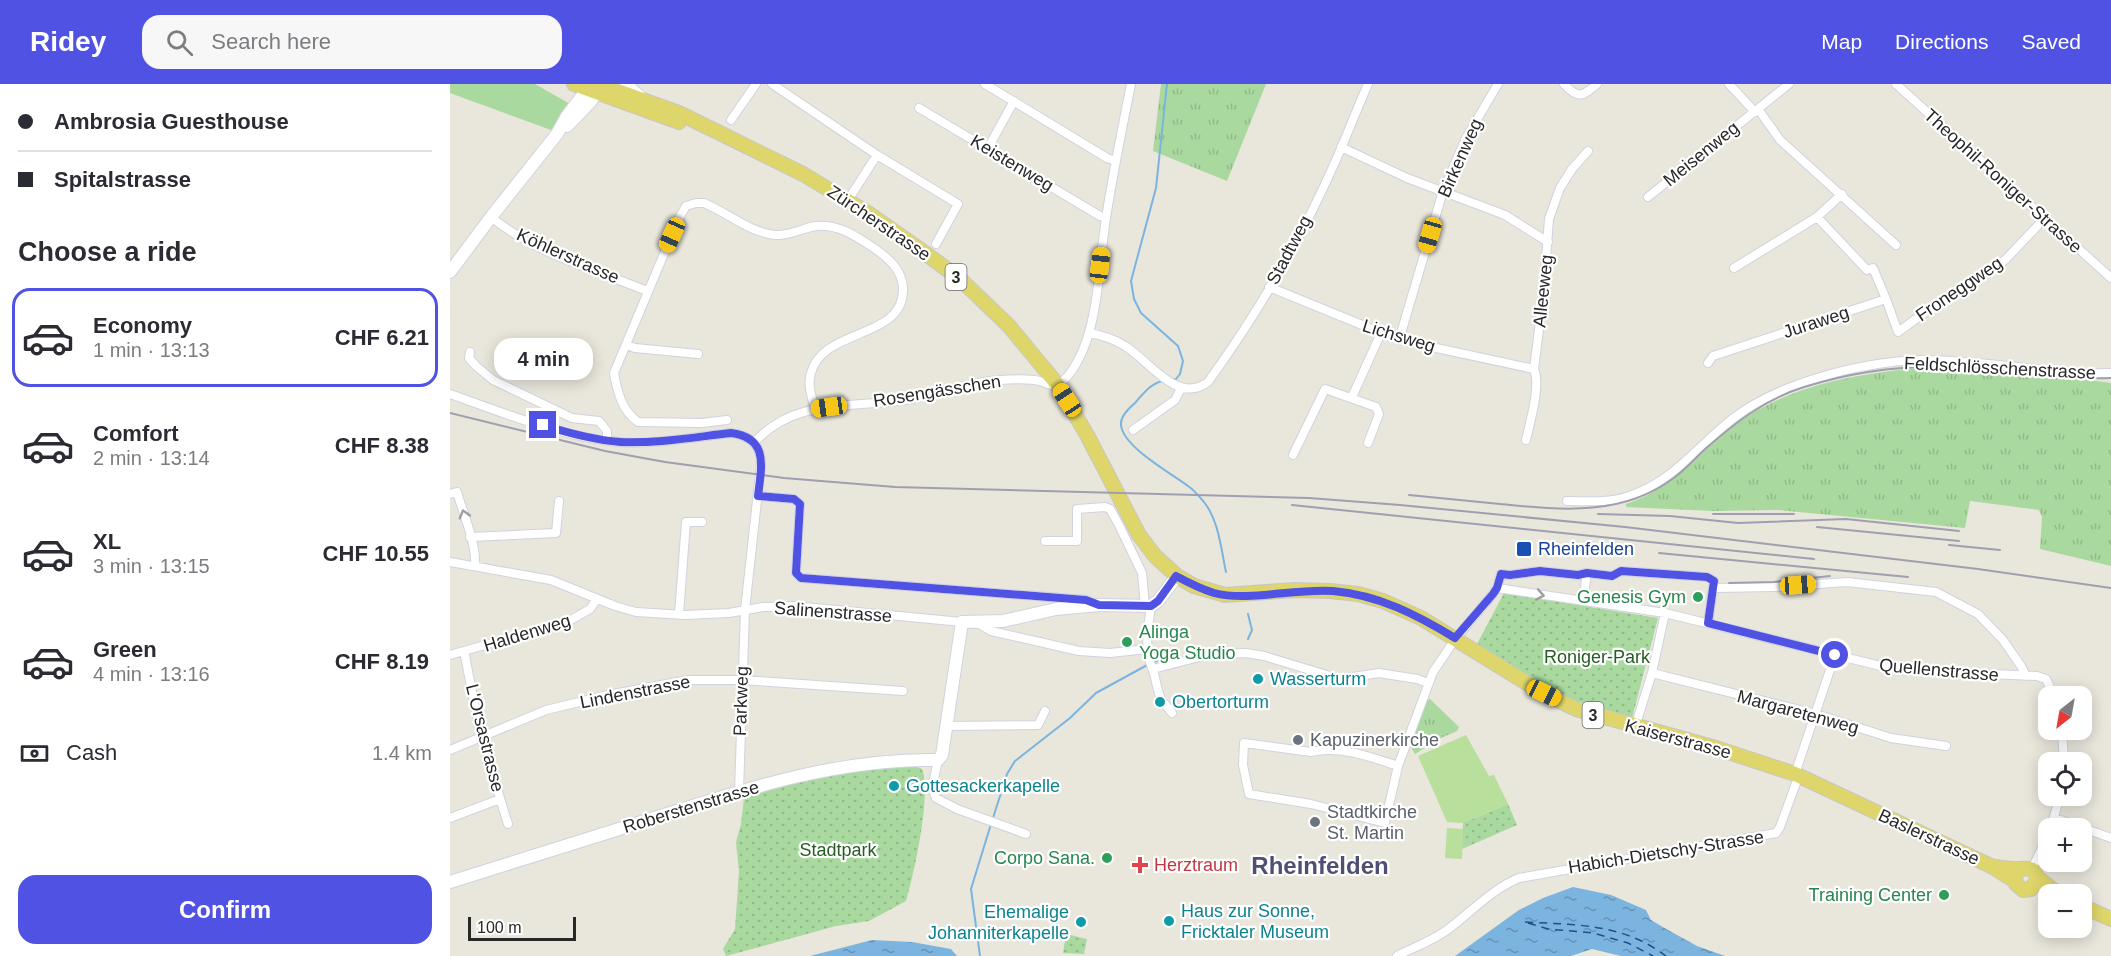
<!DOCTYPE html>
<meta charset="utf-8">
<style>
:root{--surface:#fff;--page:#f7f7f7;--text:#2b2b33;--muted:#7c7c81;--line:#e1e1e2;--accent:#4f52e3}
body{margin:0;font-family:Helvetica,sans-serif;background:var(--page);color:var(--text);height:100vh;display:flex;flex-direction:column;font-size:22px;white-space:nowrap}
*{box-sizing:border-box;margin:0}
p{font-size:20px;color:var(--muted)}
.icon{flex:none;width:33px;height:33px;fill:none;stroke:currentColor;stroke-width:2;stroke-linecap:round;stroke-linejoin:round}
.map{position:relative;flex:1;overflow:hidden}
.details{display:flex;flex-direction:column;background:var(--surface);width:450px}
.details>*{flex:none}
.top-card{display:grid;align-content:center;height:132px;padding:0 18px;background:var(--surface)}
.needle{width:39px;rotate:211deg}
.controls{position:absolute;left:1588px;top:602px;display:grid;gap:12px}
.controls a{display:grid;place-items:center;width:54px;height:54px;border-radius:12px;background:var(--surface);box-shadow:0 3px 15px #0003;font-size:30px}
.scale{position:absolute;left:18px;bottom:15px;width:108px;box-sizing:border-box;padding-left:6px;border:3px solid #282828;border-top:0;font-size:16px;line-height:21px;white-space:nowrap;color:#282828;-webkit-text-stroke:4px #fff;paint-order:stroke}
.end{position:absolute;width:27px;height:27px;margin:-14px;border:8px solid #4f52e3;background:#fff;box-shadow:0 0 0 3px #fff}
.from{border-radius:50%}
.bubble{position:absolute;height:42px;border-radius:18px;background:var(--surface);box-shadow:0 3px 15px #0003;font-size:20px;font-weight:600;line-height:42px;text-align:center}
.car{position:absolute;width:18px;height:36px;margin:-18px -9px;border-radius:8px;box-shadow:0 0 4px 2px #0007;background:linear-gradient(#f5c518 24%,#345 0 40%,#f5c518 0 76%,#345 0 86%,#f5c518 0)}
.top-card b{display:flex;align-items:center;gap:21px;height:57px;font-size:22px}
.top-card b+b{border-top:2px solid var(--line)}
.top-card i{width:15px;height:15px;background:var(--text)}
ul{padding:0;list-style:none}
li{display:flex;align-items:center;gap:18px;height:99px;margin:0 12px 9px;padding:0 6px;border:3px solid transparent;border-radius:18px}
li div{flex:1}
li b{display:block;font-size:22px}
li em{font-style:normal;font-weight:600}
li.on{border-color:var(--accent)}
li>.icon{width:54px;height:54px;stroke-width:1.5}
h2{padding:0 18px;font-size:27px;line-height:72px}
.pay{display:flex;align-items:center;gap:15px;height:66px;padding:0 18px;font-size:22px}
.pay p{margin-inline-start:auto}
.action{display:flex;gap:12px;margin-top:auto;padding:12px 18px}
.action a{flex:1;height:69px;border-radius:18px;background:var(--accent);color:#fff;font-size:24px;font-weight:600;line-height:69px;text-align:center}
header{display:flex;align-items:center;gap:36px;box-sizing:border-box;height:84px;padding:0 30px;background:var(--accent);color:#fff}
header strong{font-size:28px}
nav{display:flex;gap:33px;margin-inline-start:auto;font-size:21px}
.search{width:420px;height:54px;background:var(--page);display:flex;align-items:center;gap:15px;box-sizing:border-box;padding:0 21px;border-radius:18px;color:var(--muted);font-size:22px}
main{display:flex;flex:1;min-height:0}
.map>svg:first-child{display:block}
.grass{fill:url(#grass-tufts)}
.park{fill:url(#park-dots)}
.garden{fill:#a9d99f}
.pitch{fill:#b8df9b}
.water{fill:url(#water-ripples)}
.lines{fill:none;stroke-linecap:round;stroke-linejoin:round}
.stream{stroke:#7bb4df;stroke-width:2}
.ferry{stroke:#1d5288;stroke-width:1.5;stroke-dasharray:8 6;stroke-linecap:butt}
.street-casing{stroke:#d1d2e0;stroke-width:10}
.secondary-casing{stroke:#d1d2e0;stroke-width:14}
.primary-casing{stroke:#c7c7c7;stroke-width:16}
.street{stroke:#fff;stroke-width:8}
.secondary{stroke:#fff;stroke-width:12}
.primary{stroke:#dfd66b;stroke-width:14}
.rail{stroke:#a09fb0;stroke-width:2}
.oneway{stroke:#9e9e9e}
.route{stroke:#4f52e3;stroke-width:8}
.transit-dot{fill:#1a4fb4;stroke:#fff;stroke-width:2}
.leisure-dot{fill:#2e9e5b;stroke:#fff;stroke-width:2}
.culture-dot{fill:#0f9aa8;stroke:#fff;stroke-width:2}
.worship-dot{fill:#6b7280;stroke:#fff;stroke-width:2}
.health-dot{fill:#e0444e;stroke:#fff;stroke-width:2}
.labels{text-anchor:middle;stroke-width:4.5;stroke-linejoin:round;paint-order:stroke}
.shield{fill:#fff;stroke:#686868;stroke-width:1.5}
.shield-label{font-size:16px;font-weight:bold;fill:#282828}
.street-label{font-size:18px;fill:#282828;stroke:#fff}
.transit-label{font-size:18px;fill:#164399;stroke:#fff;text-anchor:start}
.leisure-label{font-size:18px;fill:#27864d;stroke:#fff;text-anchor:end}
.park-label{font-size:18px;fill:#255c22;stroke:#fff}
.culture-label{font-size:18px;fill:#0d838f;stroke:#fff;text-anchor:start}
.worship-label{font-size:18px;fill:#5b616d;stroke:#fff;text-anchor:start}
.health-label{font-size:18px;fill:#be3a42;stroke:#fff;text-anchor:start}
.district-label{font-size:24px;font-weight:bold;fill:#4f4f73;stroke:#fff}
</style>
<header>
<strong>Ridey</strong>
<div class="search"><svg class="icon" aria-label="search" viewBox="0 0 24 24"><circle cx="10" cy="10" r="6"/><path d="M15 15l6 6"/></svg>Search here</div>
<nav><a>Map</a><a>Directions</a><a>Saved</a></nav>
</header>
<main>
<section class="details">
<div class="top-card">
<b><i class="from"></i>Ambrosia Guesthouse</b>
<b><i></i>Spitalstrasse</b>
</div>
<h2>Choose a ride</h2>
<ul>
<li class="on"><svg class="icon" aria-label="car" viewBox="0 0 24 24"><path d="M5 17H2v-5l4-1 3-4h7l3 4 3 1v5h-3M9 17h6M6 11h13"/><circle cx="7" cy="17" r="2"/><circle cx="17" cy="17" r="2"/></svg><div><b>Economy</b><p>1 min · 13:13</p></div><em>CHF 6.21</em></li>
<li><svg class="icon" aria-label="car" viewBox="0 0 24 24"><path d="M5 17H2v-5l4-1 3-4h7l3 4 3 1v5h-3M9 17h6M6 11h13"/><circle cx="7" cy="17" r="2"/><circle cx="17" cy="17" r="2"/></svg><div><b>Comfort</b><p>2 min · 13:14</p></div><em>CHF 8.38</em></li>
<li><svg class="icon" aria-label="car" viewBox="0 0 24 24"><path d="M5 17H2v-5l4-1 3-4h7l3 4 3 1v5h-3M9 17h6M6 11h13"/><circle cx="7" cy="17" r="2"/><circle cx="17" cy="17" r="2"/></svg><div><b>XL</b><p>3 min · 13:15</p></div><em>CHF 10.55</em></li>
<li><svg class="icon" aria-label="car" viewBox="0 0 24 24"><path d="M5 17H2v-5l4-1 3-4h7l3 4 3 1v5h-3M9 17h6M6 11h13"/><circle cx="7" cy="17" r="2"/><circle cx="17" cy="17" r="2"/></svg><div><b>Green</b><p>4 min · 13:16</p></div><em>CHF 8.19</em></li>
</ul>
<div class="pay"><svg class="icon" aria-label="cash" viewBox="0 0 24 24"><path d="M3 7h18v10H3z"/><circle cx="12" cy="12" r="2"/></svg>Cash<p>1.4 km</p></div>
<div class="action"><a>Confirm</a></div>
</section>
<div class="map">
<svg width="1661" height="872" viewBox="0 0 1661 872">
<defs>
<pattern id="grass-tufts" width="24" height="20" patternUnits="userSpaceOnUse" patternTransform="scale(1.5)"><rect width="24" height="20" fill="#a9d99f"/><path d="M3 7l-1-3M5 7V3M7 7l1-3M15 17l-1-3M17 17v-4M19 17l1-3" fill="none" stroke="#91ba89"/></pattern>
<pattern id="park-dots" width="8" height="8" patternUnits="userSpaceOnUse" patternTransform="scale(1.5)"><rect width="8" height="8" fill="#a9d99f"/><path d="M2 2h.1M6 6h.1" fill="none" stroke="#91ba89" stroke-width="1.8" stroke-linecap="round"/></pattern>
<pattern id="water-ripples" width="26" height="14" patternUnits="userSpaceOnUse" patternTransform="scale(1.5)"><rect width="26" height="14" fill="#7bb4df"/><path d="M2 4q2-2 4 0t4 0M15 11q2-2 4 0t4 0" fill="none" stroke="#6592b5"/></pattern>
</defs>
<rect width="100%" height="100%" fill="#e9e6dc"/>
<path class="grass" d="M 711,0 L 816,0 L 777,97 L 703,67 Z
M 1466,284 L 1524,287 L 1603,294 L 1624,294 L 1661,299 L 1661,482 L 1590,465 L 1592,433 L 1589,426 L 1520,417 L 1515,444 L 1327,426 L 1262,427 L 1176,423 L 1176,420 C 1228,402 1243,372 1283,342 C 1337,302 1401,291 1466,284 Z
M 980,615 L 1009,643 L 1007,647 L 991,654 L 965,670 L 961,663 L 975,617 Z"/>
<path class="park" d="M 1054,509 L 1208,534 L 1182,634 L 1136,621 L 1099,606 L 1027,560 Z
M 432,680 L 465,682 L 472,685 C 482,708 464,790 456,817 L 419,837 L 386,842 L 276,872 L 273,865 L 285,845 L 289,788 L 286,758 L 291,740 L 294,714 L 297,710 Z
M 1058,720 L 1067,741 L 1012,765 L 1013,739 Z
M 616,850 L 637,855 L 634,870 L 613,869 Z"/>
<path class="garden" d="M 0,0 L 85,0 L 120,20 L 101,46 L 0,9 Z"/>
<path class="pitch" d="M 1016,651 L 1039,692 L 1044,691 L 1058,720 L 1013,739 L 997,738 L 968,672 Z
M 997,744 L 1013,745 L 1012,775 L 995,774 Z"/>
<path class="water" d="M 1123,803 L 1161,811 L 1196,826 L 1201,836 L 1218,846 L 1247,862 L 1275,872 L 1171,872 L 1142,865 L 1121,872 L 1005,872 L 1069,826 L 1093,814 Z
M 422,856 L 462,858 L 501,865 L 507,872 L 360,872 Z"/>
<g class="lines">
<path class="stream" d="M 717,0 L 706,104 L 681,197 L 684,215 L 691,229 L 728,262 L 733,277 L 730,290 L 726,295 L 722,296
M 713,297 C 701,299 693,310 685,319 C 679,324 670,333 671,341 C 673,363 721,389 738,402 C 744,406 749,412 754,418 C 769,437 771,465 776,488
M 798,530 L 802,546 L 798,555
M 704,578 L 729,568
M 543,734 L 557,690 L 565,677 L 620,634 L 646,609 L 699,580
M 530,872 L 521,805 L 541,740"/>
<path class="ferry" d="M 1075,838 C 1127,841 1172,839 1216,872
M 1078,839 L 1098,845 L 1143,849 L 1178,859 L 1203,872"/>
<g class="street-casing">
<path id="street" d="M 322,0 L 427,71 L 508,120 L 486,160
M 535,0 L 657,74 L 666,77
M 1114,0 C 1128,15 1132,13 1147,0
M 1279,0 L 1305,28
M 1446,0 L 1661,194
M 469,24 L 650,132 L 656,134
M 1308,25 L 1330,56 L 1446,161
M 281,36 L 306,0
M 891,63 L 957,94 L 1055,131 L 1098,158
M 538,64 L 564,17
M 1198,113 L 1339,0
M 398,116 L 427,71
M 41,133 C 85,169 145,186 197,207
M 1367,133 L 1417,186 L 1423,184 L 1436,215
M 1284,184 L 1367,133 L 1392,110
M 819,203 L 949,256 L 1084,285
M 639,249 C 651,251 664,255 675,262 C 700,277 727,321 758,298 C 808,229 852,153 886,76 C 897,51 907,25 918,0
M 949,256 L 993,107 L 1016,54 L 1048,0
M 176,261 L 185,264 L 248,270
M 20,268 L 19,274 L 26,282 L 43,296 L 122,334 L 149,337 L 157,347 L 157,356
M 1258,279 L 1263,272 L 1436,215 L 1448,248 L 1481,224 L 1539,188 L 1556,175 L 1594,135
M 0,310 C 54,329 109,352 167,358 C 201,361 246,353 281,349 C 300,351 311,361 311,380 L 295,526 L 289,707
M 902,313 L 931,249
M 277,336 L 252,339 L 188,338 C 172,327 167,307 164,289 L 229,134 L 236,122 L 246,119 L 254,119 C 278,129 299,148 325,151 C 338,152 349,146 361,143 C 384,137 406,152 424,164 C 438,174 452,185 453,204 C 455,256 373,243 361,289 C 357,301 362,313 365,325
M 683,346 L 725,316 L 731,304
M 1076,356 C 1080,338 1091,302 1084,285 L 1093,214 L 1099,135 L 1110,104 L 1122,85 L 1138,67
M 304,359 C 345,312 406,325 461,315 C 492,309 518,298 550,296 C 563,295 578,294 590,297 C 596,299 602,303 608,300 C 615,297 622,287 626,280 C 649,242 649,178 656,134 C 663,89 672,45 681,0
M 843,371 L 875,305 L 926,323 L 929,330 L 918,359
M 0,410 L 7,408 C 13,429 27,461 25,482
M 308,412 L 344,415 L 350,420 L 346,489 L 351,494 L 637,516 L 646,520
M 1117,417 C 1137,417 1157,419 1176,413 C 1222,400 1249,360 1285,333 C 1310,314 1338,303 1367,294 C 1400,284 1435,277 1470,276 C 1534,275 1597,291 1661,289
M 20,453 L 106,449 L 109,417
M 595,457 L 627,457 L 627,425 L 655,423 L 660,425 L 669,441 L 692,489 L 695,522
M 0,478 L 101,496 L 165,522 L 186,528 L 235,531 L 279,529 L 313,523 L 344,522 L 512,538
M 1047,504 L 1215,529 L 1447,586 L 1587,592 L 1596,595 L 1604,612
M 1264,504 L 1325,503 L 1397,498 L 1486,508 L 1528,530 L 1553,556 L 1571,582 L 1576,592
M 1133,517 L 1137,489
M 701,522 C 698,543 694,564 702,584 C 706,593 706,603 710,612
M 229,530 L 236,438 L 252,438
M 526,538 L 541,547 L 629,567 L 660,569 L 697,565
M 14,567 L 31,653 L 58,740
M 0,571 L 119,537 L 140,525 L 147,515
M 703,585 L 757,571 L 796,569 L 814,572 L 890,595 L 929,589 L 967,595 L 978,599
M 1202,589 L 1366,630 L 1441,654 L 1496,662
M 715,620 L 722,629
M 497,642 L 588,641 L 595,627
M 1185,643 L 1202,589 L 1215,529
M 1612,645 L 1614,678
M 0,666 L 96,626 L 158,611 L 238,596 L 292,596 L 453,607
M 488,676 L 482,704 L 486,714 L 507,725 L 576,750
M 948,682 C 921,673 889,661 861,668 L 794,659 L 793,681 L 799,710 L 861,720 L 935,739 L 948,682 L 983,588 L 1006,554 L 1043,510 L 1047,504 L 1051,490 L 1060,491 L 1090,487 L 1128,491 L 1137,489 L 1162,492 L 1171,487 L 1257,493 L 1264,497 L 1258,539
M 1345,690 L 1385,571
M 0,734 L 50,715
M 1605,734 L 1661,754
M 1601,744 L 1610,711
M 1582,785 L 1599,749
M 947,872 C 963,863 981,858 997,846 C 1020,829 1042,805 1069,794 L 1326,749 L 1330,743 L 1349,691"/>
</g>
<g class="secondary-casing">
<path id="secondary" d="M 176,0 L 191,14
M 117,42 L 141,17 L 151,3
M 0,188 L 41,133 L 107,50 L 117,32 L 141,0
M 0,798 C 72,775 145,753 217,730 C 305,702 394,674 488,676 L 492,671 L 512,538 L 553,537 L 606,525 L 649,521 L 701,522 L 708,517 L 727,492"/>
</g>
<g class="primary-casing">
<path id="primary" d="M 124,0 L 229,38
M 148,0 L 229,29 L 353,90 L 418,129 L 475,169 L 510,195 L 559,242 L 607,300 L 637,351 L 689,451 L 705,472 L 727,492 L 744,502 L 775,511 L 845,506 L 880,507 L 908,510 L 933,517 L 971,534 L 1093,609 L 1126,625 L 1266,664 L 1345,690 L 1543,783 L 1565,797
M 1545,783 C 1553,784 1563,786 1570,785 C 1580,784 1586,784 1587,796 L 1581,805 L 1573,806 L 1566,800 L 1565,791 L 1570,785
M 1587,793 L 1608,810
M 1632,822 L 1661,835"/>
</g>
<use href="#street" class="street"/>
<use href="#secondary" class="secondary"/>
<use href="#primary" class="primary"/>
<path class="rail" d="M 0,329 L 155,367 L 215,378 L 334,394 L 445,403 L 859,414 L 950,421 L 1175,443 L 1528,485 L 1661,504
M 959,411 C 990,414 1020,417 1050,420 C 1111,426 1173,433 1225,393 C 1236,385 1245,374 1255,365 C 1285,339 1315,315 1354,303 C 1402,288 1452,281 1502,283 C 1555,285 1608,296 1661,294
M 842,421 L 1364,475
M 1148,430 L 1220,432 L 1288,439 L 1396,435 L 1509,447
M 1263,430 L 1344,430
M 1367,443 L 1509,457
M 1499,461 L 1550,466
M 1209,469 L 1458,493
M 1279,499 L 1324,498 L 1380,492"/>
</g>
<defs><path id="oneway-chevron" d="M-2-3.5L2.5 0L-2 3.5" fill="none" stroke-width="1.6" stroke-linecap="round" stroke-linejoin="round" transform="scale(1.5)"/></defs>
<g class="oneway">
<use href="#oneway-chevron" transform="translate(14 430) rotate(-106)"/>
<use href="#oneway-chevron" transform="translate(1090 511) rotate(10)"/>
</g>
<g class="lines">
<path class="route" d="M 93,341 C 118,349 144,356 170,358 C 206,360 245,353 281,349 C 320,354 311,384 308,412 L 344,415 L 350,420 L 346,489 L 351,494 L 636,516 L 649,521 L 701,522 L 708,517 L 726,492 C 739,499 751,505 764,509 C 799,518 845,504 883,507 C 929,511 967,531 1005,554 L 1043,510 L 1047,504 L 1051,490 L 1060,491 L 1090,487 L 1128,491 L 1137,489 L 1162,492 L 1171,487 L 1257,493 L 1264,497 L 1258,539 L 1385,571"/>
</g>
<rect class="transit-dot" x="1066" y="457" width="16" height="16" rx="3"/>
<g class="leisure-dot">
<circle cx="1248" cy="513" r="6"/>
<circle cx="677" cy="558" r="6"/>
<circle cx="657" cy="774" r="6"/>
<circle cx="1494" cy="811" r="6"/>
</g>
<g class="culture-dot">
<circle cx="808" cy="595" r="6"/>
<circle cx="710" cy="618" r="6"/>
<circle cx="444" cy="702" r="6"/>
<circle cx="719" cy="837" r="6"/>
<circle cx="631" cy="838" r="6"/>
</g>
<g class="worship-dot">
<circle cx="848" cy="656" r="6"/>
<circle cx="865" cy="738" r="6"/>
</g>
<path class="health-dot" d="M687 772h6v6h6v6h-6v6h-6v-6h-6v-6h6z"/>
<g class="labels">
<g class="shield">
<rect x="495.5" y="180" width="21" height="26" rx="4.5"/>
<rect x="1132.5" y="618" width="21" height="26" rx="4.5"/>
</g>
<g class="shield-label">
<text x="506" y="199">3</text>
<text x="1143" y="637">3</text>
</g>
<g class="street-label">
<text transform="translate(1251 70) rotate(-39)" y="6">Meisenweg</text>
<text transform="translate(1010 74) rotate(-66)" y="6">Birkenweg</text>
<text transform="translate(562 79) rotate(31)" y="6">Keistenweg</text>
<text transform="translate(1553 97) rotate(42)" y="6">Theophil-Roniger-Strasse</text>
<text transform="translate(429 139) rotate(34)" y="6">Zürcherstrasse</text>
<text transform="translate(839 166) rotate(-62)" y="6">Stadtweg</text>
<text transform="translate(118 172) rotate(24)" y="6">Köhlerstrasse</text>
<text transform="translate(1509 205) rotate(-34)" y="6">Froneggweg</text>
<text transform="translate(1093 207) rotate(-84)" y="6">Alleeweg</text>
<text transform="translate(1366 238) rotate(-18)" y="6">Juraweg</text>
<text transform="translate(949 252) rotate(17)" y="6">Lichsweg</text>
<text transform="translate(1550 284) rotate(3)" y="6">Feldschlösschenstrasse</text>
<text transform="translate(487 307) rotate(-9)" y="6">Rosengässchen</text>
<text transform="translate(383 528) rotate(4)" y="6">Salinenstrasse</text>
<text transform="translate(77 549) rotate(-17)" y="6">Haldenweg</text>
<text transform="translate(1489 586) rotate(5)" y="6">Quellenstrasse</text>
<text transform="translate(185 608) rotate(-11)" y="6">Lindenstrasse</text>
<text transform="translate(291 617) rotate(-88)" y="6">Parkweg</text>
<text transform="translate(1348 628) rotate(15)" y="6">Margaretenweg</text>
<text transform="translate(35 654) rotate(76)" y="6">L'Orsastrasse</text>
<text transform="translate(1228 655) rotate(15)" y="6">Kaiserstrasse</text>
<text transform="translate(241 723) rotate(-17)" y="6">Roberstenstrasse</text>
<text transform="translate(1479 753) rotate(25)" y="6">Baslerstrasse</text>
<text transform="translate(1216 768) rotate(-9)" y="6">Habich-Dietschy-Strasse</text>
</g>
<g class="transit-label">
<text x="1088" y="471">Rheinfelden</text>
</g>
<g class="leisure-label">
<text x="1236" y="519">Genesis Gym</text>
<text x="689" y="554" text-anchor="start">Alinga<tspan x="689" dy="21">Yoga Studio</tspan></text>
<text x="645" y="780">Corpo Sana.</text>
<text x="1482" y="817">Training Center</text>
</g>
<g class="park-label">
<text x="1147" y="579">Roniger-Park</text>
<text x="388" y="772">Stadtpark</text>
</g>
<g class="culture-label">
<text x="820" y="601">Wasserturm</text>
<text x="722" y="624">Obertorturm</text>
<text x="456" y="708">Gottesackerkapelle</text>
<text x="731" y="833">Haus zur Sonne,<tspan x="731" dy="21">Fricktaler Museum</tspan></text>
<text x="619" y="834" text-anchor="end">Ehemalige<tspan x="619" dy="21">Johanniterkapelle</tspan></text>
</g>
<g class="worship-label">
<text x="860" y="662">Kapuzinerkirche</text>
<text x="877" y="734">Stadtkirche<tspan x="877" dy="21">St. Martin</tspan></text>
</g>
<g class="health-label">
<text x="704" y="787">Herztraum</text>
</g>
<g class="district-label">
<text x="870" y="790">Rheinfelden</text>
</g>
</g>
</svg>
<div class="controls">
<a><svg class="needle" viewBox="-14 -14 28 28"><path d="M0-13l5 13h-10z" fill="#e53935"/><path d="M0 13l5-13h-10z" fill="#7c7c81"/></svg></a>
<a><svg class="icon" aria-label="locate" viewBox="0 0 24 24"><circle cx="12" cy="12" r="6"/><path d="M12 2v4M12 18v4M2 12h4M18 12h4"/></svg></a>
<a>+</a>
<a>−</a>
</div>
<div class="scale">100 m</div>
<i class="end from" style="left:1385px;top:571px"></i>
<i class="end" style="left:93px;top:341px"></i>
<div class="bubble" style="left:44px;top:254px;width:99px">4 min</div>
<i class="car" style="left:222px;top:151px;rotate:204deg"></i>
<i class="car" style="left:980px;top:151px;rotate:196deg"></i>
<i class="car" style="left:650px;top:181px;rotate:7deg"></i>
<i class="car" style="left:617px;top:316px;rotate:327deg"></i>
<i class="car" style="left:379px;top:323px;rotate:262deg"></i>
<i class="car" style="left:1348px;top:501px;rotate:86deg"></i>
<i class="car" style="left:1094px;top:609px;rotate:116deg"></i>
</div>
</main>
